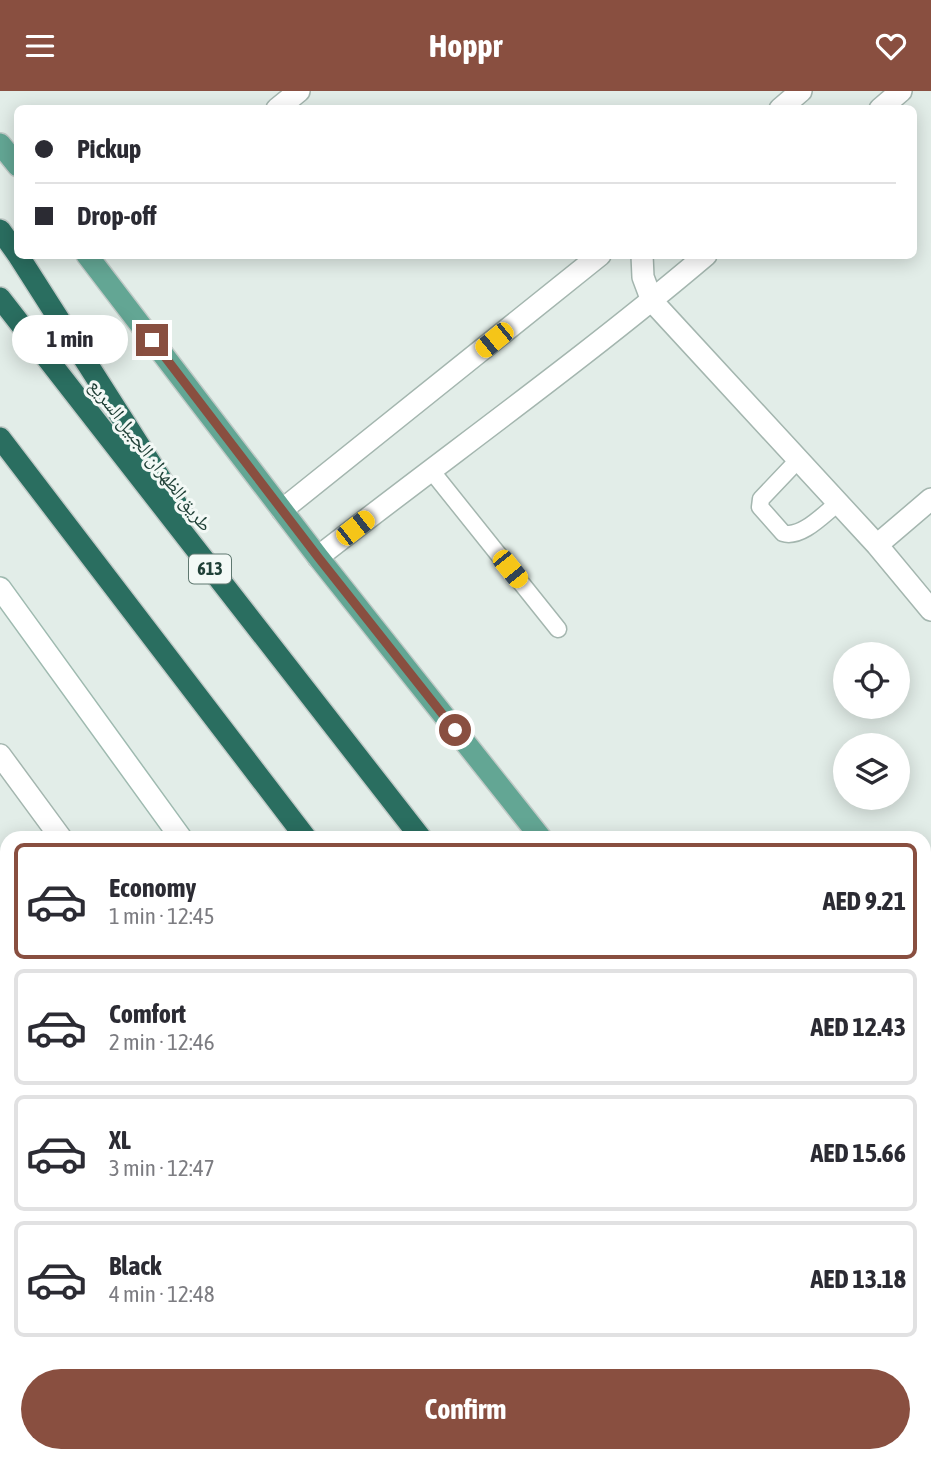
<!DOCTYPE html>
<meta charset="utf-8">
<style>
:root{--surface:#fff;--page:#f7f7f7;--text:#2b2b33;--muted:#7c7c81;--line:#e1e1e2;--accent:#894f40}
body{margin:0;font-family:"Asap Condensed","Noto Naskh Arabic",sans-serif;background:var(--page);color:var(--text);height:100vh;display:flex;flex-direction:column;font-size:26px;white-space:nowrap}
*{box-sizing:border-box;margin:0}
p{font-size:23px;color:var(--muted)}
.icon{flex:none;width:38px;height:38px;fill:none;stroke:currentColor;stroke-width:2;stroke-linecap:round;stroke-linejoin:round}
.map{position:relative;flex:1;overflow:hidden}
.side{position:absolute;left:0px;top:740px;width:931px;height:632px;display:flex;flex-direction:column;background:var(--surface);border-radius:21px 21px 0 0;box-shadow:0 4px 18px #0003}
.side>*{flex:none}
.guide{position:absolute;left:14px;top:14px;width:903px;height:154px;border-radius:10px;box-shadow:0 4px 18px #0003;display:grid;align-content:center;height:154px;padding:0 21px;background:var(--surface)}
.fabs{position:absolute;left:833px;top:551px;display:grid;gap:14px}
.fabs a{display:grid;place-items:center;width:77px;height:77px;border-radius:50%;background:var(--surface);box-shadow:0 4px 18px #0003;font-size:35px}
.end{position:absolute;width:32px;height:32px;margin:-16px;border:9px solid #894f40;background:#fff;box-shadow:0 0 0 4px #fff}
.from{border-radius:50%}
.bubble{position:absolute;height:49px;border-radius:24px;background:var(--surface);box-shadow:0 4px 18px #0003;font-size:23px;font-weight:700;line-height:49px;text-align:center}
.car{position:absolute;width:21px;height:42px;margin:-21px -10px;border-radius:9px;box-shadow:0 0 5px 2px #0007;background:linear-gradient(#f5c518 24%,#345 0 40%,#f5c518 0 76%,#345 0 86%,#f5c518 0)}
.guide b{display:flex;align-items:center;gap:24px;height:66px;font-size:26px}
.guide b+b{border-top:2px solid var(--line)}
.guide i{width:18px;height:18px;background:var(--text)}
ul{padding:12px 0 0;list-style:none}
li{display:flex;align-items:center;gap:21px;height:116px;margin:0 14px 10px;padding:0 7px;border:4px solid var(--line);border-radius:10px}
li div{flex:1}
li b{display:block;font-size:26px}
li em{font-style:normal;font-weight:700}
li.active{border-color:var(--accent)}
li>.icon{width:63px;height:63px;stroke-width:1.5}
.button{display:flex;gap:14px;margin-top:auto;padding:14px 21px}
.button a{flex:1;height:80px;border-radius:42px;background:var(--accent);color:#fff;font-size:28px;font-weight:700;line-height:80px;text-align:center}
header{display:flex;justify-content:space-between;align-items:center;height:91px;padding:0 21px;background:var(--accent);color:#fff;font-size:32px;font-weight:700}
.map>svg:first-child{display:block}
.lines{fill:none;stroke-linecap:round;stroke-linejoin:round}
.lane-casing{stroke:#a4b6af;stroke-width:19}
.street-casing{stroke:#a4b6af;stroke-width:24}
.secondary-casing{stroke:#9fbab0;stroke-width:24}
.primary-casing{stroke:#c1cac7;stroke-width:24}
.highway-casing{stroke:#c1cac7;stroke-width:24}
.lane{stroke:#fff;stroke-width:16}
.street{stroke:#fff;stroke-width:21}
.secondary{stroke:#fff;stroke-width:21}
.primary{stroke:#63a694;stroke-width:21}
.highway{stroke:#2a6e60;stroke-width:21}
.route{stroke:#894f40;stroke-width:9}
.labels{text-anchor:middle;stroke-width:6;stroke-linejoin:round;paint-order:stroke}
.shield{fill:#f3f9f6;stroke:#5f7870;stroke-width:2}
.shield-label{font-size:18px;font-weight:bold;fill:#204037}
.street-label{font-size:19px;fill:#204037;stroke:#f3f9f6}
</style>
<header><svg class="icon" aria-label="menu" viewBox="0 0 24 24"><path d="M4 6h16M4 12h16M4 18h16"/></svg>Hoppr<svg class="icon" aria-label="heart" viewBox="0 0 24 24"><path d="M12 20l-8-8c-3-5 5-10 8-4 3-6 11-1 8 4z"/></svg></header>
<div class="map">
<svg width="931" height="1371" viewBox="0 0 931 1371">
<rect width="100%" height="100%" fill="#e2ede8"/>
<g class="lines">
<g class="lane-casing">
<path id="lane" d="M 798,369 L 761,408 L 760,416 L 783,442 C 801,448 824,423 838,412
M 430,378 L 558,538"/>
</g>
<g class="street-casing">
<path id="street" d="M 277,18 L 299,0
M 780,18 L 801,0
M 880,18 L 901,0
M 642,164 L 643,186 L 652,210 L 877,454 L 931,519
M 282,419 L 600,164
M 877,454 L 931,408
M 318,466 C 447,365 581,270 706,164
M 0,664 L 61,747
M 0,1159 L 7,1171
M 127,1365 L 130,1371
M 486,1365 L 490,1371"/>
</g>
<g class="secondary-casing">
<path id="secondary" d="M 0,497 L 181,747
M 621,1365 L 625,1371"/>
</g>
<g class="primary-casing">
<path id="primary" d="M 0,53 L 18,75
M 87,164 L 318,466 L 541,747
M 924,1229 L 931,1238"/>
</g>
<g class="highway-casing">
<path id="highway" d="M 0,139 L 18,164
M 18,164 L 183,423
M 0,207 L 421,747
M 0,347 L 306,747
M 747,1365 L 750,1371
M 776,1365 L 780,1371
M 894,1365 L 899,1371"/>
</g>
<use href="#lane" class="lane"/>
<use href="#street" class="street"/>
<use href="#secondary" class="secondary"/>
<use href="#primary" class="primary"/>
<use href="#highway" class="highway"/>
</g>
<g class="lines">
<path class="route" d="M 152,249 L 318,466 L 455,639"/>
</g>
<g class="labels">
<rect class="shield" x="189" y="463.5" width="42" height="29" rx="5"/>
<g class="shield-label">
<text x="210" y="484">613</text>
</g>
<g class="street-label">
<text transform="translate(151 364) rotate(52)" y="7">طريق الظهران الجبيل السريع</text>
</g>
</g>
</svg>
<div class="fabs">
<a><svg class="icon" aria-label="locate" viewBox="0 0 24 24"><circle cx="12" cy="12" r="6"/><path d="M12 2v4M12 18v4M2 12h4M18 12h4"/></svg></a>
<a><svg class="icon" aria-label="layers" viewBox="0 0 24 24"><path d="M12 4l9 5-9 5-9-5zM3 14l9 5 9-5"/></svg></a>
</div>
<i class="end from" style="left:455px;top:639px"></i>
<i class="end" style="left:152px;top:249px"></i>
<div class="bubble" style="left:12px;top:224px;width:116px">1 min</div>
<i class="car" style="left:494px;top:249px;rotate:231deg"></i>
<i class="car" style="left:355px;top:437px;rotate:52deg"></i>
<i class="car" style="left:510px;top:478px;rotate:141deg"></i>
<div class="guide">
<b><i class="from"></i>Pickup</b>
<b><i></i>Drop-off</b>
</div>
<section class="side">
<ul>
<li class="active"><svg class="icon" aria-label="car" viewBox="0 0 24 24"><path d="M5 17H2v-5l4-1 3-4h7l3 4 3 1v5h-3M9 17h6M6 11h13"/><circle cx="7" cy="17" r="2"/><circle cx="17" cy="17" r="2"/></svg><div><b>Economy</b><p>1 min · 12:45</p></div><em>AED 9.21</em></li>
<li><svg class="icon" aria-label="car" viewBox="0 0 24 24"><path d="M5 17H2v-5l4-1 3-4h7l3 4 3 1v5h-3M9 17h6M6 11h13"/><circle cx="7" cy="17" r="2"/><circle cx="17" cy="17" r="2"/></svg><div><b>Comfort</b><p>2 min · 12:46</p></div><em>AED 12.43</em></li>
<li><svg class="icon" aria-label="car" viewBox="0 0 24 24"><path d="M5 17H2v-5l4-1 3-4h7l3 4 3 1v5h-3M9 17h6M6 11h13"/><circle cx="7" cy="17" r="2"/><circle cx="17" cy="17" r="2"/></svg><div><b>XL</b><p>3 min · 12:47</p></div><em>AED 15.66</em></li>
<li><svg class="icon" aria-label="car" viewBox="0 0 24 24"><path d="M5 17H2v-5l4-1 3-4h7l3 4 3 1v5h-3M9 17h6M6 11h13"/><circle cx="7" cy="17" r="2"/><circle cx="17" cy="17" r="2"/></svg><div><b>Black</b><p>4 min · 12:48</p></div><em>AED 13.18</em></li>
</ul>
<div class="button"><a>Confirm</a></div>
</section>
</div>
